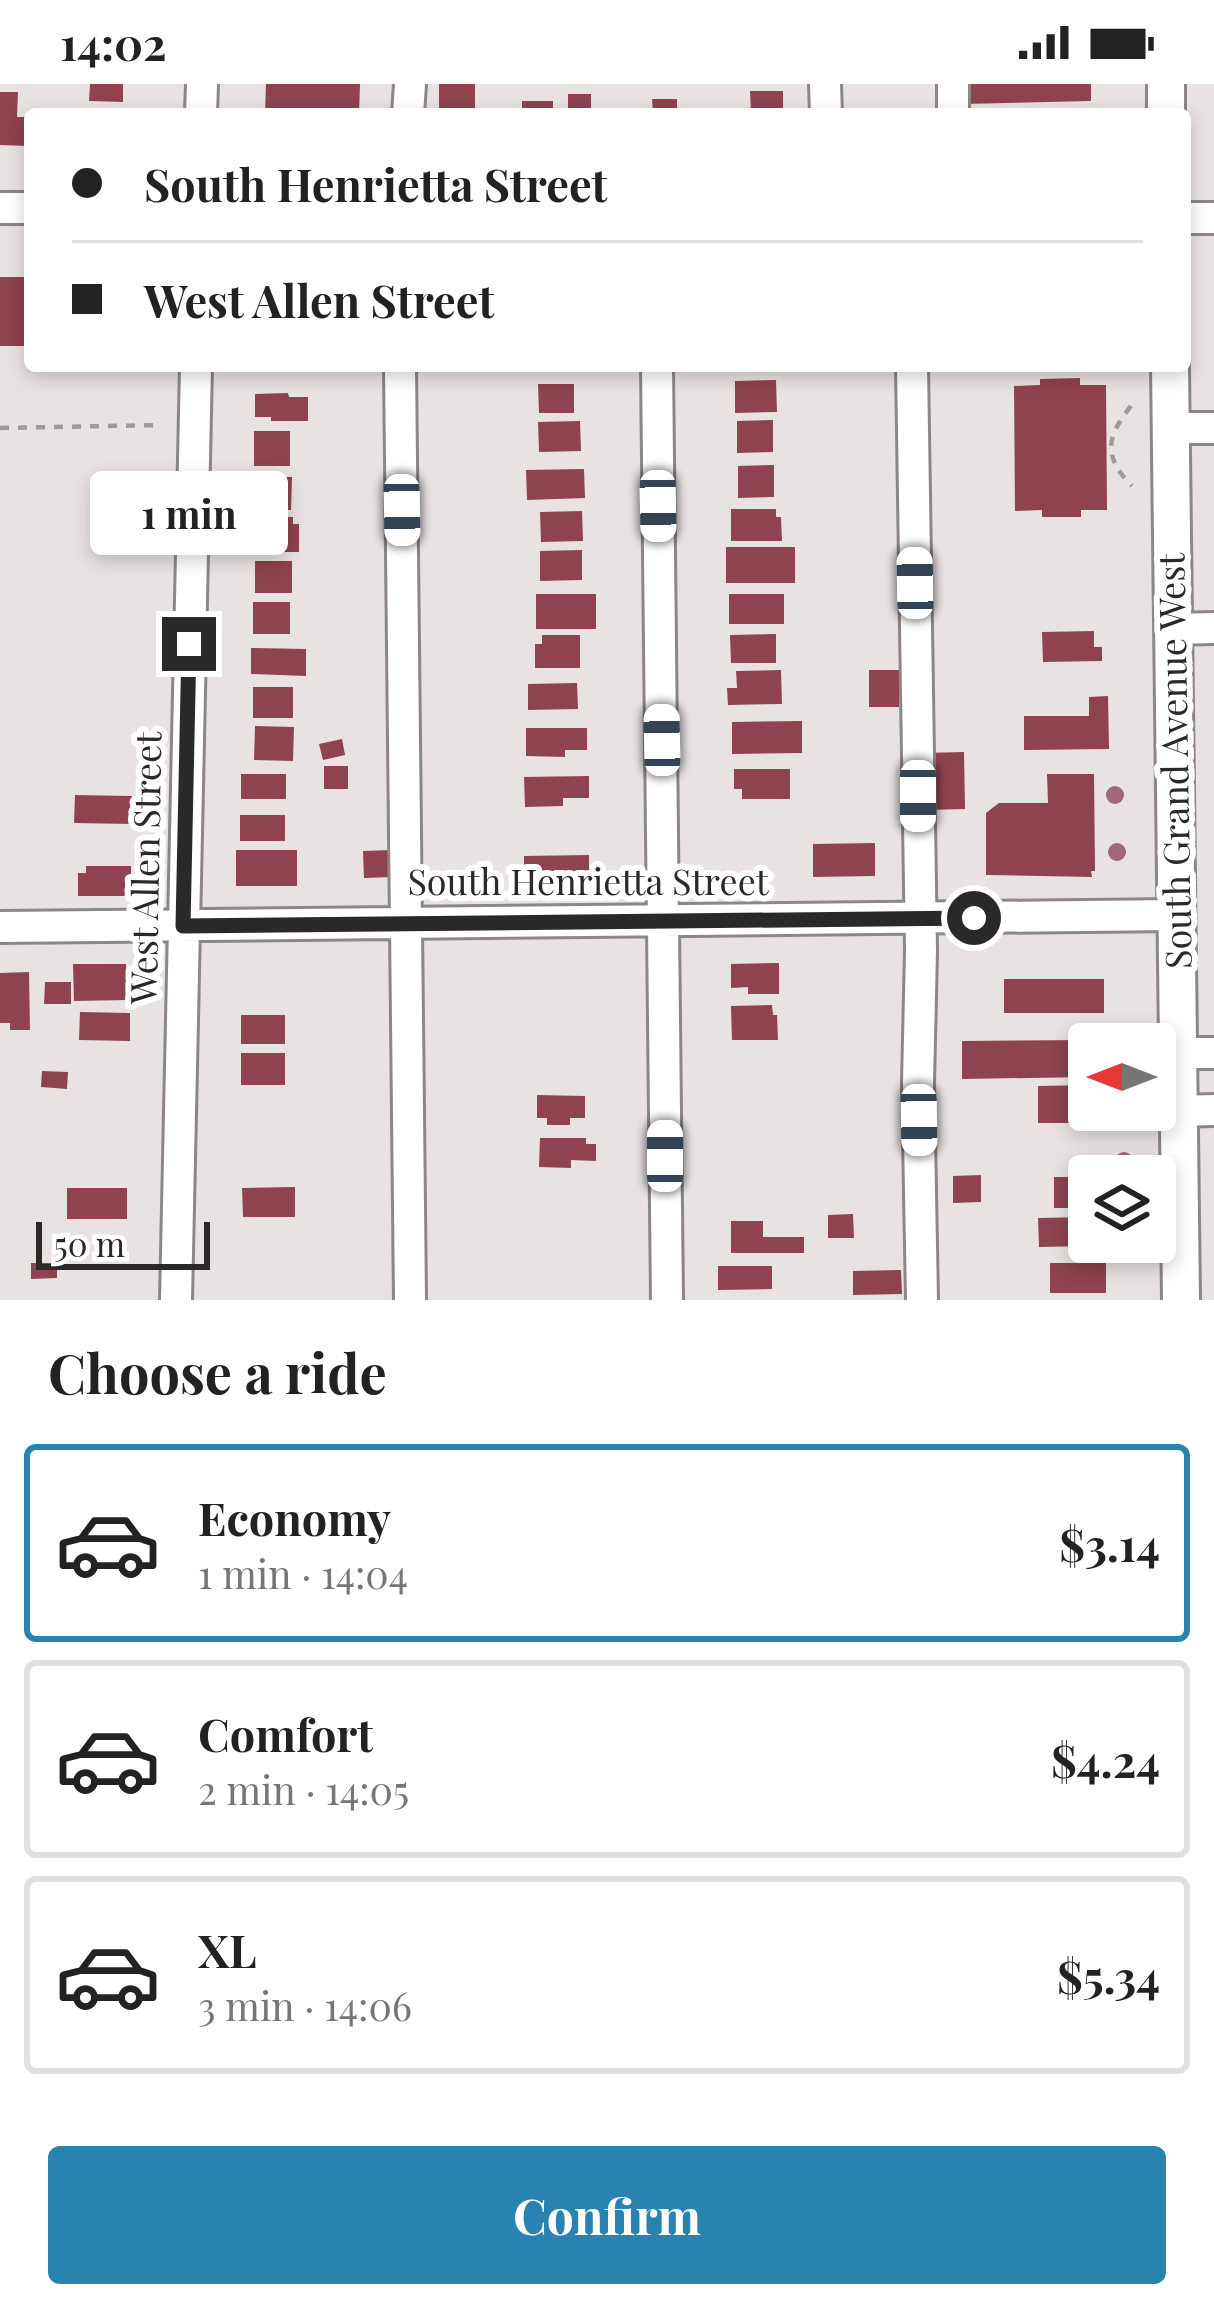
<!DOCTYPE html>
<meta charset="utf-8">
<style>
:root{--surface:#fff;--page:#f6f6f6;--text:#222;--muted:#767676;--line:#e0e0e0;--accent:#2983b0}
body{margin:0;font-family:"Playfair Display",serif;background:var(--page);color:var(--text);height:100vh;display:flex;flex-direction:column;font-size:45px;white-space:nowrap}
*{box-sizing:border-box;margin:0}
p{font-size:39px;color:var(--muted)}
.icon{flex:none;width:66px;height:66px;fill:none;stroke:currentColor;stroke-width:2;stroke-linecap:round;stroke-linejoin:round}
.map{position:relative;height:1216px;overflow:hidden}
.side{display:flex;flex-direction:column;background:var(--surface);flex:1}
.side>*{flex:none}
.guide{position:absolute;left:24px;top:24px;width:1167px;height:264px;border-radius:12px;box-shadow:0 6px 18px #0003;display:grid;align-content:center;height:264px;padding:0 48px;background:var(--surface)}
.needle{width:78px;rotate:270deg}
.buttons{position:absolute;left:1068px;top:939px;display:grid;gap:24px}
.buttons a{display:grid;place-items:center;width:108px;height:108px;border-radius:12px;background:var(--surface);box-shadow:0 6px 18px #0003;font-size:60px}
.scale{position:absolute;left:36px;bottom:30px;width:174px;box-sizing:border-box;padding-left:12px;border:6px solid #2b2828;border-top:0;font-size:33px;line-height:42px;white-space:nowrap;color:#2b2828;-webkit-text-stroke:9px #fff;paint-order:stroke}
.end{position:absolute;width:54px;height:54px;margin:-27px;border:15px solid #2b2828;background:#fff;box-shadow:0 0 0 6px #fff}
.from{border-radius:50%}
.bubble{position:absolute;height:84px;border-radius:12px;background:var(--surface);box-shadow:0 6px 18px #0003;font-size:39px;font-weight:700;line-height:84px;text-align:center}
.car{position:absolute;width:36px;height:72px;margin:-36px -18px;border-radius:15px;box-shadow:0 0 9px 3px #0007;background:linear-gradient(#fff 24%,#345 0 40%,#fff 0 76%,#345 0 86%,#fff 0)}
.guide b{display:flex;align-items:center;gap:42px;height:114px;font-size:45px}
.guide b+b{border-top:3px solid var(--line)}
.guide i{width:30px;height:30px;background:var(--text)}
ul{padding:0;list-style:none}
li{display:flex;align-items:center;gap:36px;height:198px;margin:0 24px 18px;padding:0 24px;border:6px solid var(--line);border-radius:12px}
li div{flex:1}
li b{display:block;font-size:45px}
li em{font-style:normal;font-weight:700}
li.selected{border-color:var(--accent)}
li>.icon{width:108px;height:108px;stroke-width:1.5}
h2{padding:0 48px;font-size:54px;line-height:144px}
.cta{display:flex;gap:24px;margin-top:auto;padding:24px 48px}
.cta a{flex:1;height:138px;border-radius:12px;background:var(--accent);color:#fff;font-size:48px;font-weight:700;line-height:138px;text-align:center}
.status{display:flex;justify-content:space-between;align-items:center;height:84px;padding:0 60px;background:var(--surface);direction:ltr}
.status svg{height:33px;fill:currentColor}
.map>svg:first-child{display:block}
.building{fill:#8f424f}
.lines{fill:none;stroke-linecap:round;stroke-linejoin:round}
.minor-casing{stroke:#8c8687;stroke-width:36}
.major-casing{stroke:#8c8687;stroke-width:42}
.path{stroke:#9f999a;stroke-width:4.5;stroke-dasharray:9 9;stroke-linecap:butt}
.minor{stroke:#fff;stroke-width:30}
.major{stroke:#fff;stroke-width:36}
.tree{fill:#a3667a}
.route{stroke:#2b2828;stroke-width:15}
.labels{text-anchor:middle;stroke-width:12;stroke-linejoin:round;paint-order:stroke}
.street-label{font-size:36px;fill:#2b2828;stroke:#fff}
</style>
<div class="status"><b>14:02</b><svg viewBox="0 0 49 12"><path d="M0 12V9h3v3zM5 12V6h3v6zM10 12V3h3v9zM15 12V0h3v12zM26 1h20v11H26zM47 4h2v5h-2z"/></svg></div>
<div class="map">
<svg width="1214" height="1216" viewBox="0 0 1214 1216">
<rect width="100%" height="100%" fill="#e9e2e3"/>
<path class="building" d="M 90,0 L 123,0 L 123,18 L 89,17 Z
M 266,0 L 360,0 L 359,30 L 265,30 Z
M 439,0 L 475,0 L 475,30 L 439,30 Z
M 964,0 L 1091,0 L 1091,17 L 964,20 Z
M 750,7 L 783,7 L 783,30 L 751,30 Z
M 0,8 L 18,8 L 17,33 L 27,33 L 27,62 L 0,61 Z
M 568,10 L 591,10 L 591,30 L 568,30 Z
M 652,15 L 677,15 L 677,30 L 653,30 Z
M 522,17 L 553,17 L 553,30 L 522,30 Z
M 0,193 L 30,193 L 30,262 L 0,262 Z
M 1080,294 L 1080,301 L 1106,301 L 1107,426 L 1081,426 L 1081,433 L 1042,433 L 1042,426 L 1015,427 L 1014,302 L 1040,301 L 1040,295 Z
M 776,296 L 777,328 L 735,329 L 735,297 Z
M 538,300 L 574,300 L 574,329 L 539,329 Z
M 288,309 L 289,313 L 308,313 L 308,337 L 271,337 L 271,333 L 255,333 L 255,310 Z
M 773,336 L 773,368 L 737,369 L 737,337 Z
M 580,337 L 581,367 L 539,368 L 538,338 Z
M 254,347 L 290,347 L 290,382 L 254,382 Z
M 774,381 L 774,413 L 738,414 L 738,382 Z
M 584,385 L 585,414 L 527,416 L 526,386 Z
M 250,393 L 292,393 L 291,426 L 250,426 Z
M 731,425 L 776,425 L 776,433 L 781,433 L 782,457 L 731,457 Z
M 582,427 L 583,457 L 541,458 L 540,428 Z
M 252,433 L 293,433 L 293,440 L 299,440 L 299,468 L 253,468 Z
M 726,463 L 795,463 L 795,499 L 726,499 Z
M 582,466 L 582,496 L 540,497 L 540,467 Z
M 255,477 L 292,477 L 292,509 L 255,509 Z
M 536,510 L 596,510 L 596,545 L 536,545 Z
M 729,510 L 784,510 L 784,540 L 729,540 Z
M 253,518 L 290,518 L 290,550 L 253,550 Z
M 1094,547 L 1094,563 L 1102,563 L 1102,577 L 1043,578 L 1042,548 Z
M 776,550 L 776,579 L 731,579 L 730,551 Z
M 542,551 L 580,551 L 580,584 L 535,584 L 535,560 L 542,560 Z
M 251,564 L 306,565 L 306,592 L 251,590 Z
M 781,586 L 782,620 L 728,621 L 727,604 L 737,604 L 736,587 Z
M 869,586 L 899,586 L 899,623 L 869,623 Z
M 577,599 L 578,625 L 528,626 L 528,600 Z
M 253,603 L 293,603 L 293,634 L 253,634 Z
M 1108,612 L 1109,665 L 1024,666 L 1024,632 L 1089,632 L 1089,613 Z
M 802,637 L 802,669 L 732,670 L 732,638 Z
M 255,642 L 294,643 L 293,677 L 254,676 Z
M 526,644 L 587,644 L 587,666 L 565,666 L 565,673 L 526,672 Z
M 342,655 L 345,671 L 323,676 L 319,660 Z
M 964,668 L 965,725 L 925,726 L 924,669 Z
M 324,682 L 348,682 L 348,705 L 324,705 Z
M 734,685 L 790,685 L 790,715 L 742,715 L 742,705 L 734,705 Z
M 241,690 L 286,690 L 286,715 L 241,715 Z
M 1047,690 L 1094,690 L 1095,787 L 1091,787 L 1092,793 L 986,791 L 986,729 L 999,719 L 1048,719 Z
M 589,692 L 589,714 L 563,714 L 563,722 L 525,723 L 524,693 Z
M 75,711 L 132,712 L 132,740 L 74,739 Z
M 240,731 L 285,731 L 285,757 L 240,757 Z
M 875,759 L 875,792 L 813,793 L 813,760 Z
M 236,766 L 297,766 L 297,802 L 236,802 Z
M 392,766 L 393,793 L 364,794 L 363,767 Z
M 589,771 L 589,802 L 524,803 L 524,772 Z
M 86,782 L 131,782 L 131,812 L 78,812 L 78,789 L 86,789 Z
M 779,879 L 779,910 L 748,910 L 748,903 L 731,904 L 731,880 Z
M 73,880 L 126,880 L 127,916 L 74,917 Z
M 29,888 L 30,946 L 10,946 L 10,939 L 0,939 L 0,889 Z
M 1004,895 L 1104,895 L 1104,929 L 1004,929 Z
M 45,898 L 71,898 L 71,920 L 44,920 Z
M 772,921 L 773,931 L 777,931 L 778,956 L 732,956 L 731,922 Z
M 80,928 L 130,929 L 130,957 L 79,956 Z
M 241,931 L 285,931 L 285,960 L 241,960 Z
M 1091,956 L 1089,993 L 962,995 L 962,957 Z
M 241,969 L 285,969 L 285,1001 L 241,1001 Z
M 42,987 L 68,988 L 67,1005 L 41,1003 Z
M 1089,1001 L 1089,1026 L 1107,1026 L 1107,1039 L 1038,1039 L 1038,1002 Z
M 537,1011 L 585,1012 L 585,1034 L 570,1034 L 570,1041 L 547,1041 L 547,1034 L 537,1034 Z
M 540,1054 L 586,1054 L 586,1060 L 596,1060 L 596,1077 L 571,1076 L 571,1084 L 539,1083 Z
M 981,1091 L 981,1118 L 953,1119 L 953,1092 Z
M 1054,1093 L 1089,1093 L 1089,1124 L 1054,1124 Z
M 295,1103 L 295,1133 L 243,1133 L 242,1104 Z
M 67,1104 L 127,1104 L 127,1135 L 67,1135 Z
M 853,1130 L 854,1154 L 828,1154 L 828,1131 Z
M 1089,1133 L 1089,1162 L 1039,1163 L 1038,1134 Z
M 731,1137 L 763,1137 L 763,1153 L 804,1153 L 804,1169 L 731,1169 Z
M 31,1179 L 57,1179 L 57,1194 L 31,1195 Z
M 1050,1179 L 1106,1179 L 1106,1209 L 1050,1209 Z
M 718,1182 L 772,1182 L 772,1205 L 718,1206 Z
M 901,1186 L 902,1210 L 853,1211 L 853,1187 Z"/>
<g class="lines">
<g class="minor-casing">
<path id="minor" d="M 825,0 L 826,30
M 953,0 L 953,30
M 201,30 L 202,0
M 408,30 L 410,0
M 0,124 L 30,124
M 1185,134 L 1214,134
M 400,282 L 410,1216
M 657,282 L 667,1216
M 912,282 L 921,867 L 918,999 L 922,1216
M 1171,344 L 1214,344
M 1172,545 L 1214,544
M 0,843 L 1177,831
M 1178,969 L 1214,969
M 1178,1027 L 1214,1026
M 176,1216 L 196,282"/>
</g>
<g class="major-casing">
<path id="major" d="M 1166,0 L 1166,30
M 1170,282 L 1181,1216"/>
</g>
<path class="path" d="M 1131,322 C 1106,353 1103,373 1132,402
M 0,344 L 162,341"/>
<use href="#minor" class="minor"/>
<use href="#major" class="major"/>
</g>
<g class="tree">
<circle cx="1115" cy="711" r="9"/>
<circle cx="1117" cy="768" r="9"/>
<circle cx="1124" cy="1077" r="9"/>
</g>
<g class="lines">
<path class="route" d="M 189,560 L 183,842 L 974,834"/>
</g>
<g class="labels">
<g class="street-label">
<text transform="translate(1175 677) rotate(-91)" y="13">South Grand Avenue West</text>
<text transform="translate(146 784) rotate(-89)" y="13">West Allen Street</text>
<text x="588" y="811">South Henrietta Street</text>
</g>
</g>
</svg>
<div class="buttons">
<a><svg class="needle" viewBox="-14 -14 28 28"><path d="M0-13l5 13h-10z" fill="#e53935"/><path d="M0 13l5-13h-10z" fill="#767676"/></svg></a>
<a><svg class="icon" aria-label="layers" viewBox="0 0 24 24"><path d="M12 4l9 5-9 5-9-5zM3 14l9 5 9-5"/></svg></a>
</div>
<div class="scale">50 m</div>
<i class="end from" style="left:974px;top:834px"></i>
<i class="end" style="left:189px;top:560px"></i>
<div class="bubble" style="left:90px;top:387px;width:198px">1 min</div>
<i class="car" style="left:658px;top:422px;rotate:179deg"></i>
<i class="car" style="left:402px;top:426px;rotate:179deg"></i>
<i class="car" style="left:915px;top:499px;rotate:359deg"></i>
<i class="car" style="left:662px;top:656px;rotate:359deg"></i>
<i class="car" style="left:918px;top:712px;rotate:180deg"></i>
<i class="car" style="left:919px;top:1036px;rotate:179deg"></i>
<i class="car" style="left:665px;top:1072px;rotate:0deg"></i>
<div class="guide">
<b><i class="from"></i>South Henrietta Street</b>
<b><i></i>West Allen Street</b>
</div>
</div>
<section class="side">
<h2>Choose a ride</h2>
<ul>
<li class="selected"><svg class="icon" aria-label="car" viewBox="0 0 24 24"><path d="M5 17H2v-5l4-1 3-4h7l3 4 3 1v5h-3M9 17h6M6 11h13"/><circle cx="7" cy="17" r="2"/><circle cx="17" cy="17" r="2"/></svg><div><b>Economy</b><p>1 min · 14:04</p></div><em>$3.14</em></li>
<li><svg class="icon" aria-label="car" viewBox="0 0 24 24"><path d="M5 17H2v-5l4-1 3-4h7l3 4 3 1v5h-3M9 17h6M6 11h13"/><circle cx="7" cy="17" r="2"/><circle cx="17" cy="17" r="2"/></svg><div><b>Comfort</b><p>2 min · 14:05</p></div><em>$4.24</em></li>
<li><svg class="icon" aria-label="car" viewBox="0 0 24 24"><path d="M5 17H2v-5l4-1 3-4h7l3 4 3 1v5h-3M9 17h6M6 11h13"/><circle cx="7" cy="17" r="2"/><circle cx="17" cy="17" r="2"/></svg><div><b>XL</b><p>3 min · 14:06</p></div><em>$5.34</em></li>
</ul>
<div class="cta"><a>Confirm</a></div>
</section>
